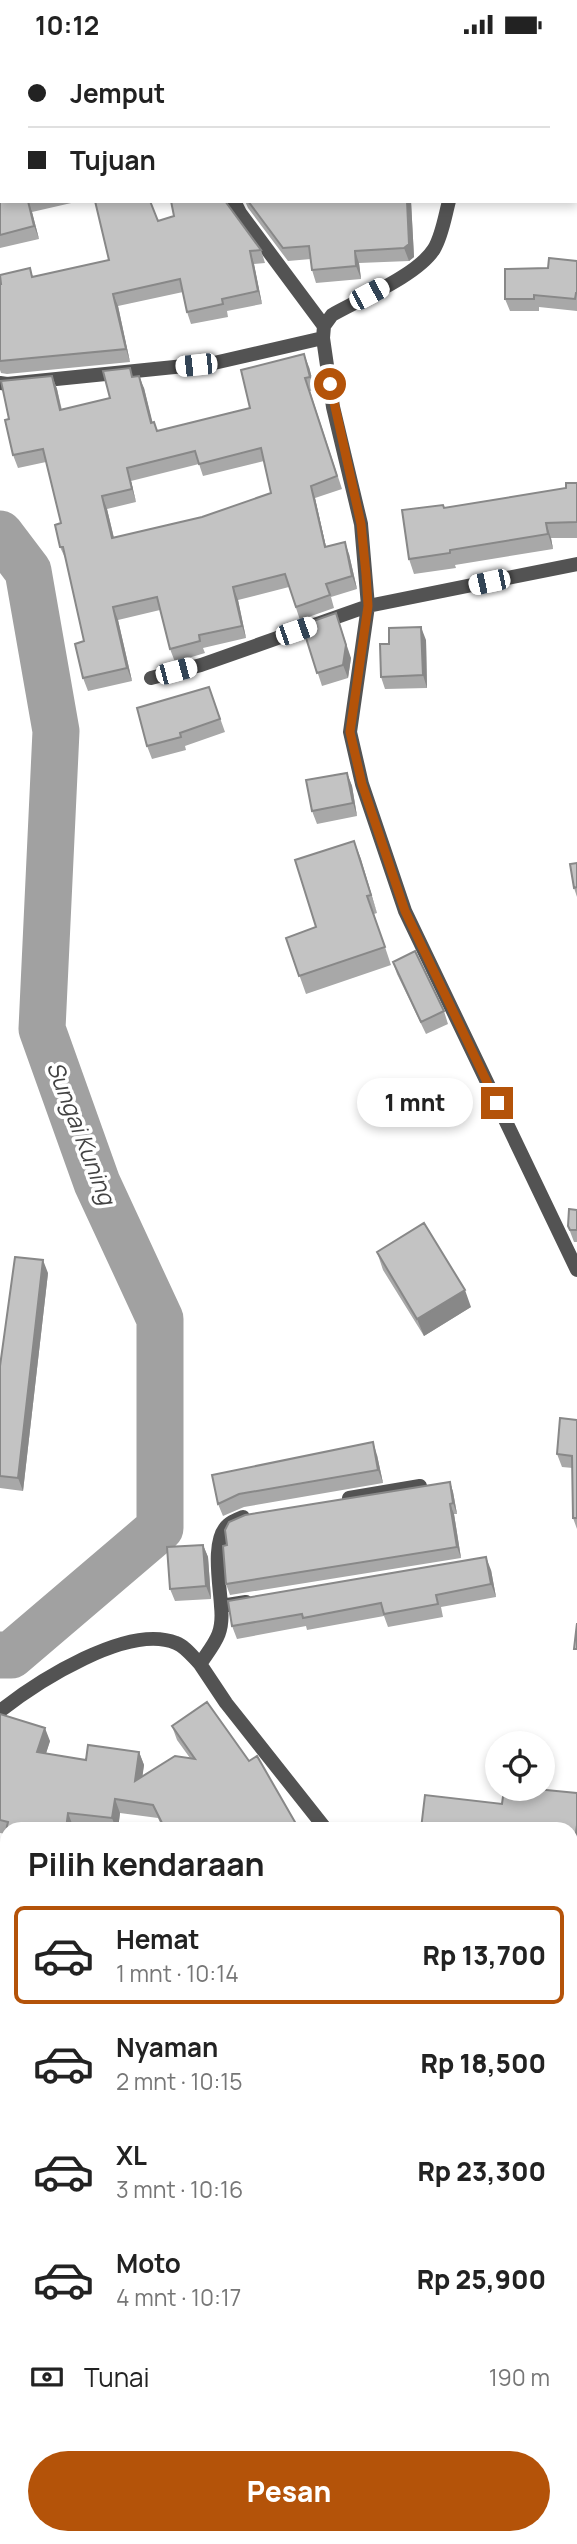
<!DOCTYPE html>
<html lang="id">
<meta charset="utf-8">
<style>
:root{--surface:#fff;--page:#f6f6f6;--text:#222;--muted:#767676;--line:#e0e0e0;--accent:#b45309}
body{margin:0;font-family:Manrope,sans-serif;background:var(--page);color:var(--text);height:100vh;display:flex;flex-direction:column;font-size:26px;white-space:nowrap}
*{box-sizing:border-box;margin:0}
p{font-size:23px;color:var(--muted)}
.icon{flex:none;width:38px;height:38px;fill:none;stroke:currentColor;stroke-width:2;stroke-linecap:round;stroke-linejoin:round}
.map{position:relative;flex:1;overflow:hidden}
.panel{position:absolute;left:0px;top:1773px;width:578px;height:723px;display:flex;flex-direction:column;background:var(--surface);border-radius:21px 21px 0 0;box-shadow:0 4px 10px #0003}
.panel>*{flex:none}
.top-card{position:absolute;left:0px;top:0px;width:578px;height:154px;box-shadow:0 4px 10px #0003;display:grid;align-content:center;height:154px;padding:0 28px;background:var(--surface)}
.buttons{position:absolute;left:485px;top:1682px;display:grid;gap:14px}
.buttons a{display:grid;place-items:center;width:70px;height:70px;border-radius:50%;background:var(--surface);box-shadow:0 4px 10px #0003;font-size:35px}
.end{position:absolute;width:32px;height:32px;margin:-16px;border:9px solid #b45309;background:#fff;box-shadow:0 0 0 4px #fff}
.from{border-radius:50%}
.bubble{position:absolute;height:49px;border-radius:24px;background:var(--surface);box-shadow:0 4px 10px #0003;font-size:23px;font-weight:800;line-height:49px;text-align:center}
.car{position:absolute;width:21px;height:42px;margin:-21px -10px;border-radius:9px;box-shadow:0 0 5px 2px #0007;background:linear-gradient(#fff 24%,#345 0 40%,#fff 0 76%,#345 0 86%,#fff 0)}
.top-card b{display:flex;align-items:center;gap:24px;height:66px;font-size:26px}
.top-card b+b{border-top:2px solid var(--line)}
.top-card i{width:18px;height:18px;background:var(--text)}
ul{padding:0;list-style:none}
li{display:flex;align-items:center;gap:21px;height:98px;margin:0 14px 10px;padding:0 14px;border:4px solid transparent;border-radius:10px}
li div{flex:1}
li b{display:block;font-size:26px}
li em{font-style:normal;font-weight:800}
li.current{border-color:var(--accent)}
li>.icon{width:63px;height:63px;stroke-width:1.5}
h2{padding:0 28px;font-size:32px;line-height:84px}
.pay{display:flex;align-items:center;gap:18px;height:77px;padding:0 28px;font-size:26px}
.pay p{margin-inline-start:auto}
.action{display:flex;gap:14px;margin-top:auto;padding:14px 28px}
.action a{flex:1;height:80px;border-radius:42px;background:var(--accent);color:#fff;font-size:28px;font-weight:800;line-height:80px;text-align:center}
.status{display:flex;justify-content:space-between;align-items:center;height:49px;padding:0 35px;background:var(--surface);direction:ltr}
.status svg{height:19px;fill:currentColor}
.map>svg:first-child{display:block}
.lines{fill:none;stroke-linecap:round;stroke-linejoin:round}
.river{stroke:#a1a1a1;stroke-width:47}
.street{stroke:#535353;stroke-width:14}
.secondary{stroke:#202020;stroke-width:14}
.wall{fill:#a8a8a8;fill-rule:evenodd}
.shaded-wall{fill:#888}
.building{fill:#c3c3c3;stroke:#888;stroke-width:2;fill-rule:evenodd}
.route{stroke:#b45309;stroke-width:9}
.labels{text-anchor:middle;stroke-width:7;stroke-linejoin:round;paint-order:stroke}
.water-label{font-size:23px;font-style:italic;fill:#424242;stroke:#fff}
</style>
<div class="status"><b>10:12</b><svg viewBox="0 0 49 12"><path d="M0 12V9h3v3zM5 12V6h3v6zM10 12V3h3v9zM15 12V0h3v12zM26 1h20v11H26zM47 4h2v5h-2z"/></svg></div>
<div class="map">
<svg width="577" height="2495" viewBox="0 0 577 2495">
<rect width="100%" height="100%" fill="#fff"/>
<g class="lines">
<path class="river" d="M 0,485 L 28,522 L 56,682 L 42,980 L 97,1134 L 160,1270 L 160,1479 L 11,1606 L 0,1606"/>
<path class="street" d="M 451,0 L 451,2
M 234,152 L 240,164 L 324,277
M 449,152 C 445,167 442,187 434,200 C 418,226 360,250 332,266 L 324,277 L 323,289 L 333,358 L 361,475 L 368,557 L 577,515
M 0,334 L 7,335 L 214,314 L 323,289
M 151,629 L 201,616 L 368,557 L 350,683 L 362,735 L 405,862 L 577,1221
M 349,1449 L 420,1437
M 246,1553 L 221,1557 C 224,1585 215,1593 200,1615 L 226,1654 L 325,1779 L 322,1780
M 221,1557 C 220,1536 211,1490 228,1476 C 232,1472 238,1470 243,1468
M 0,1662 C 37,1633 128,1574 176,1594 C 185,1597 193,1608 200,1615
M 92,2488 L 94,2495"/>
<path class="secondary" d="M 570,2214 L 577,2213
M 570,2259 L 577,2233
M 0,2305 L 7,2304
M 517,2495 L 518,2488"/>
</g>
<path class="wall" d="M 0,0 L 330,0 L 324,2 L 2,2 L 2,74 L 0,74 Z
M 379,0 L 408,0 L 408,2 L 379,2 Z
M 576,19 L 577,19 L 577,61 L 576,61 Z
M 0,75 L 2,83 L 2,105 L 0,105 Z
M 0,111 L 2,152 L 80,152 L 32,163 L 39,190 L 0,199 Z
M 245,152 L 411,152 L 414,208 L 409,212 L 359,214 L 361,230 L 316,234 L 312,221 L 311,210 L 288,212 L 248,159 Z
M 228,157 L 261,201 L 265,214 L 254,215 L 262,255 L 227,262 L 228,268 L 191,275 L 187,263 L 183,243 L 118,257 L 130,313 L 7,325 L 1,324 L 0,321 L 0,235 L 109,211 L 158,172 Z
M 577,212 L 577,262 L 539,258 L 539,262 L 510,262 L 505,250 L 548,219 Z
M 309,318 L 315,341 L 310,342 L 342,440 L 315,449 L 326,498 L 349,505 L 357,540 L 331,548 L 334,559 L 300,571 L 289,538 L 238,551 L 246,589 L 203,599 L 205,604 L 175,613 L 170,600 L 160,561 L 118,571 L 132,632 L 88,642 L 83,629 L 84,592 L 66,511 L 60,498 L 61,474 L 46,413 L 18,419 L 13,406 L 9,370 L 52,327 L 57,340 L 62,361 L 110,349 L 133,328 L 144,339 L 152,373 L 158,382 L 250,359 ZM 264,412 L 271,444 L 202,468 L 114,489 L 107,460 L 136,453 L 131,432 L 199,415 L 203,427 Z
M 577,434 L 577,489 L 551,489 L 553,500 L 455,516 L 456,519 L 414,525 L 409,510 L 443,456 L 444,459 L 566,439 Z
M 302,576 L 351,609 L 348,629 L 322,637 Z
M 426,591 L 427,639 L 385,640 L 381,628 L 389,595 Z
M 209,638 L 225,683 L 185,697 L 186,701 L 152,710 L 147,697 Z
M 347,724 L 352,737 L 357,767 L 317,775 L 312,762 Z
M 354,792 L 377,864 L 374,865 L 391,916 L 306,945 L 286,889 L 316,878 Z
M 577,814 L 577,848 L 574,839 Z
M 393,913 L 444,962 L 448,975 L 426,985 L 397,925 Z
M 577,1161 L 577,1193 L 574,1193 L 568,1177 Z
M 377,1203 L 471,1258 L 424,1287 L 383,1221 Z
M 48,1224 L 23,1442 L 0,1439 L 0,1317 Z
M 577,1371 L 577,1480 L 573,1469 L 573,1419 L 562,1418 L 557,1405 Z
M 377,1406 L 383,1434 L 244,1458 L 223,1467 L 218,1455 L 212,1426 Z
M 450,1433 L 453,1443 L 457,1465 L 454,1465 L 461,1509 L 230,1546 L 226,1535 Z
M 203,1496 L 208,1508 L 211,1550 L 175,1552 L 170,1540 Z
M 491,1521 L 496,1548 L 441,1558 L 443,1568 L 388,1578 L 384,1567 L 307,1581 L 306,1577 L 237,1590 L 232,1577 Z
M 0,1665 L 50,1692 L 46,1704 L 86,1711 L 139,1703 L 144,1716 L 142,1727 L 190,1709 L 177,1691 L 172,1677 L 249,1712 L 299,1780 L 163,1780 L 158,1769 L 120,1764 L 118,1780 L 92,1780 L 73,1777 L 73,1780 L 7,1780 L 7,1790 L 6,1785 L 0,1784 Z
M 577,1744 L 577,1816 L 570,1815 L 570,1780 L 502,1755 Z
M 7,1815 L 7,1915 L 0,1914 L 0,1817 Z
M 577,1856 L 577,2014 L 570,2013 L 570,1857 Z
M 0,1919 L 7,1919 L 7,1971 L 4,1970 L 0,1987 Z
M 0,2052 L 7,2052 L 7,2115 L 0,2115 Z
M 577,2299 L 577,2390 L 570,2390 L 570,2300 Z
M 0,2308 L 7,2308 L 7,2365 L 0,2366 Z"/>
<path class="shaded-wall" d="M 28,152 L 32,163 L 39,190 L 34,177 Z
M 407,152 L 411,152 L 414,208 L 409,212 L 404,199 Z
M 250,202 L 254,215 L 262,255 L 258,242 Z
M 355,202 L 359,214 L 361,230 L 356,217 Z
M 113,245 L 118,257 L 130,313 L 126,300 Z
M 304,305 L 309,318 L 315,341 L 310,328 Z
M 52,327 L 57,340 L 64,374 L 60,361 Z
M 139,327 L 144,339 L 156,387 L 151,374 Z
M 127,419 L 131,432 L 136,453 L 132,440 Z
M 311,437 L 315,449 L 329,511 L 325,498 Z
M 102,447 L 107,460 L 117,502 L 112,489 Z
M 546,474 L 551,489 L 553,500 L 548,485 Z
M 345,493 L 349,505 L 357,540 L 352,527 Z
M 233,538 L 238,551 L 246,589 L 242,577 Z
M 113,558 L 118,571 L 132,632 L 127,619 Z
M 336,564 L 351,609 L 348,629 L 343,616 Z
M 421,578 L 426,591 L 427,639 L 423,626 Z
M 347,724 L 352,737 L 357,767 L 353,754 Z
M 354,792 L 361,810 L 377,864 L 371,846 Z
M 43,1211 L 48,1224 L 23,1442 L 18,1429 Z
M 465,1241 L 471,1258 L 424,1287 L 417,1270 Z
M 373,1393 L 377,1406 L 383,1434 L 378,1421 Z
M 450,1433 L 453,1443 L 457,1465 L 453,1454 Z
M 450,1455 L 454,1465 L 461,1509 L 457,1498 Z
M 203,1496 L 208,1508 L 211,1550 L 206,1537 Z
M 486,1508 L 491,1521 L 496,1548 L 491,1535 Z
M 45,1679 L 50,1692 L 42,1717 L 37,1703 Z
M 139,1703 L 144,1716 L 140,1746 L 135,1732 Z
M 115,1750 L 120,1764 L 118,1780 L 116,1780 L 112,1769 Z
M 68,1764 L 73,1777 L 73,1780 L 66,1780 Z
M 577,1776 L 577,1809 L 574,1800 Z
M 5,1948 L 7,1953 L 7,1970 L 3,1958 Z
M 0,1959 L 4,1970 L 0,1987 Z
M 577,1986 L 577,2007 L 575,2001 Z
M 485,2488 L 491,2488 L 491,2495 L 485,2495 Z"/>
<path class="building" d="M 0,0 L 122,0 L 117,2 L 2,2 L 2,60 L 0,60 Z
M 131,0 L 278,0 L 278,2 L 131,2 Z
M 484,0 L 562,0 L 562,2 L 484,2 Z
M 576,19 L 577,19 L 577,44 L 576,44 Z
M 0,111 L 2,111 L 2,152 L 28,152 L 34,177 L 0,186 Z
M 95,152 L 150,152 L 158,172 L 174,167 L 171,152 L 225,152 L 261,201 L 250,202 L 258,242 L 222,250 L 223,255 L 187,263 L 180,230 L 113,245 L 126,300 L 0,312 L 0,235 L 1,235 L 0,226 L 30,219 L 32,228 L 109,211 Z
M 248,152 L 407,152 L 409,195 L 404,199 L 355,202 L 356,217 L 312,221 L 309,197 L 283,199 Z
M 549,209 L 577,212 L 577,244 L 576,244 L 575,250 L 534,246 L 534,250 L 505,250 L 505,220 L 548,219 Z
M 304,305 L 310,328 L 305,329 L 337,427 L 311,437 L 325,498 L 345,493 L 352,527 L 326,535 L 330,546 L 296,558 L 285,525 L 233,538 L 242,577 L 199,586 L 200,592 L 170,600 L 157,548 L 113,558 L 127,619 L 83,629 L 75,595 L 84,592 L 63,498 L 60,498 L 55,476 L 61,474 L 43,400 L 13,406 L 5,371 L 9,370 L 1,332 L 52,327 L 60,361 L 110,349 L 103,322 L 130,319 L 132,328 L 139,327 L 151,374 L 154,373 L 157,382 L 250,359 L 241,321 ZM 261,399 L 271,444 L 202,468 L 112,489 L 102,447 L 132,440 L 127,419 L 195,402 L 199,415 Z
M 566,434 L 577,434 L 577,473 L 546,474 L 548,485 L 450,501 L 450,504 L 409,510 L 402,461 L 443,456 L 444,459 L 566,439 Z
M 336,564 L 346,596 L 343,616 L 317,624 L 302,576 Z
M 421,578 L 423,626 L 381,628 L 380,595 L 389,595 L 389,579 Z
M 209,638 L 220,670 L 180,684 L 181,688 L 147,697 L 137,659 Z
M 347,724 L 353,754 L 312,762 L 306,731 Z
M 354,792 L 371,846 L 367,847 L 385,898 L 299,927 L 286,889 L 316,878 L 295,811 Z
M 577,814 L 577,838 L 574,839 L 570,815 Z
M 415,902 L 444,962 L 421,973 L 393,913 Z
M 569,1160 L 577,1161 L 577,1181 L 570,1181 L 568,1177 Z
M 424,1174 L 465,1241 L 417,1270 L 377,1203 Z
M 15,1208 L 43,1211 L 18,1429 L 0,1427 L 0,1317 Z
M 560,1369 L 577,1371 L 577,1469 L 573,1469 L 572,1407 L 557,1405 Z
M 373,1393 L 378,1421 L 239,1445 L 218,1455 L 212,1426 Z
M 450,1433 L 453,1454 L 450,1455 L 457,1498 L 226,1535 L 223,1497 L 227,1496 L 225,1481 L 229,1473 L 245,1466 Z
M 203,1496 L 206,1537 L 170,1540 L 167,1498 Z
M 486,1508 L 491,1535 L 436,1546 L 438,1555 L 384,1565 L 381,1554 L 303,1569 L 302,1565 L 232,1577 L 228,1552 Z
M 577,1574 L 577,1600 L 574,1600 Z
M 207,1653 L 249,1712 L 257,1707 L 299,1780 L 165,1780 L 153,1756 L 115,1750 L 112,1769 L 68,1764 L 66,1780 L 7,1780 L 7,1786 L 5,1786 L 8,1773 L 0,1771 L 0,1665 L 45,1679 L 37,1703 L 86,1711 L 88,1696 L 139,1703 L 135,1732 L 175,1707 L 195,1710 L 172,1677 Z
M 504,1740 L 536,1740 L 577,1744 L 577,1776 L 574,1800 L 570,1800 L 570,1780 L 421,1780 L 425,1746 L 502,1755 Z
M 7,1815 L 6,1855 L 7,1855 L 7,1903 L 0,1901 L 0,1817 Z
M 574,1856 L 577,1856 L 577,1986 L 575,2001 L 570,2000 L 570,1857 Z
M 0,1919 L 7,1919 L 7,1949 L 5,1948 L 3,1958 L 0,1957 Z
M 0,2052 L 7,2052 L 7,2101 L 0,2101 Z
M 577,2299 L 577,2374 L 570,2374 L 570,2300 Z
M 0,2308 L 7,2308 L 7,2350 L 0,2350 Z
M 7,2419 L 7,2458 L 4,2458 Z
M 570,2487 L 577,2487 L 577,2495 L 530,2495 L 530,2488 L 570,2488 Z
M 424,2488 L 485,2488 L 485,2495 L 424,2495 Z"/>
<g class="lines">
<path class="route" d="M 330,335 L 361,475 L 366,525 L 368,557 L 350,683 L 362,735 L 405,862 L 497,1054"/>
</g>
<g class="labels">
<g class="water-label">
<text transform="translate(81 1084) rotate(69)" y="8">Sungai Kuning</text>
</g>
</g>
</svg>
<div class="buttons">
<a><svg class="icon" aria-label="locate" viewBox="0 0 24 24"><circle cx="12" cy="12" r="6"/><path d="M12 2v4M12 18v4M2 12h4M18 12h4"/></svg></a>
</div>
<i class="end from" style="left:330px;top:335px"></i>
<i class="end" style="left:497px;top:1054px"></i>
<div class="bubble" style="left:357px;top:1029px;width:116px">1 mnt</div>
<i class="car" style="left:369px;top:245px;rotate:62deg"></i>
<i class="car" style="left:196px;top:316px;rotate:264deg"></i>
<i class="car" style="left:489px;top:533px;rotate:258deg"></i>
<i class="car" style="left:296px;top:582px;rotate:71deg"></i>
<i class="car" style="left:176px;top:622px;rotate:75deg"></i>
<div class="top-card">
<b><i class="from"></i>Jemput</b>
<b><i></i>Tujuan</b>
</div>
<section class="panel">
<h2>Pilih kendaraan</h2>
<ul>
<li class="current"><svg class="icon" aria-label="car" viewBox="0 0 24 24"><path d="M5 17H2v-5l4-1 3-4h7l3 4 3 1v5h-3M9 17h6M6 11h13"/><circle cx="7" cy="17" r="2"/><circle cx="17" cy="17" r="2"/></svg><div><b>Hemat</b><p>1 mnt · 10:14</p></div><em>Rp 13,700</em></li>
<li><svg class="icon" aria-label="car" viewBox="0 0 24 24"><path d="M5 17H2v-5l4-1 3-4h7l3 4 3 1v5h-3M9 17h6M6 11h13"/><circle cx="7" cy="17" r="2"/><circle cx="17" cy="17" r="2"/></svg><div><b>Nyaman</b><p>2 mnt · 10:15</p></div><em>Rp 18,500</em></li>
<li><svg class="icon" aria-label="car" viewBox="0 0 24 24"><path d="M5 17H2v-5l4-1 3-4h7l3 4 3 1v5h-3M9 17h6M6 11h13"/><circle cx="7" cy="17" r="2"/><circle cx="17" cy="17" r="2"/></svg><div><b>XL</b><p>3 mnt · 10:16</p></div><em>Rp 23,300</em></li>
<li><svg class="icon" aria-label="car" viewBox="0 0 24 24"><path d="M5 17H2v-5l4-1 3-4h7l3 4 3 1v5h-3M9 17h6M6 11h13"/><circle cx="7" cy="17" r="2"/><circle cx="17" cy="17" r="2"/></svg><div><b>Moto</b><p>4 mnt · 10:17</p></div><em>Rp 25,900</em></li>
</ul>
<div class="pay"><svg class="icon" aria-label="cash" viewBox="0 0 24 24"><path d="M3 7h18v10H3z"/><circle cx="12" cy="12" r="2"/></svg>Tunai<p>190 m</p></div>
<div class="action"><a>Pesan</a></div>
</section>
</div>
